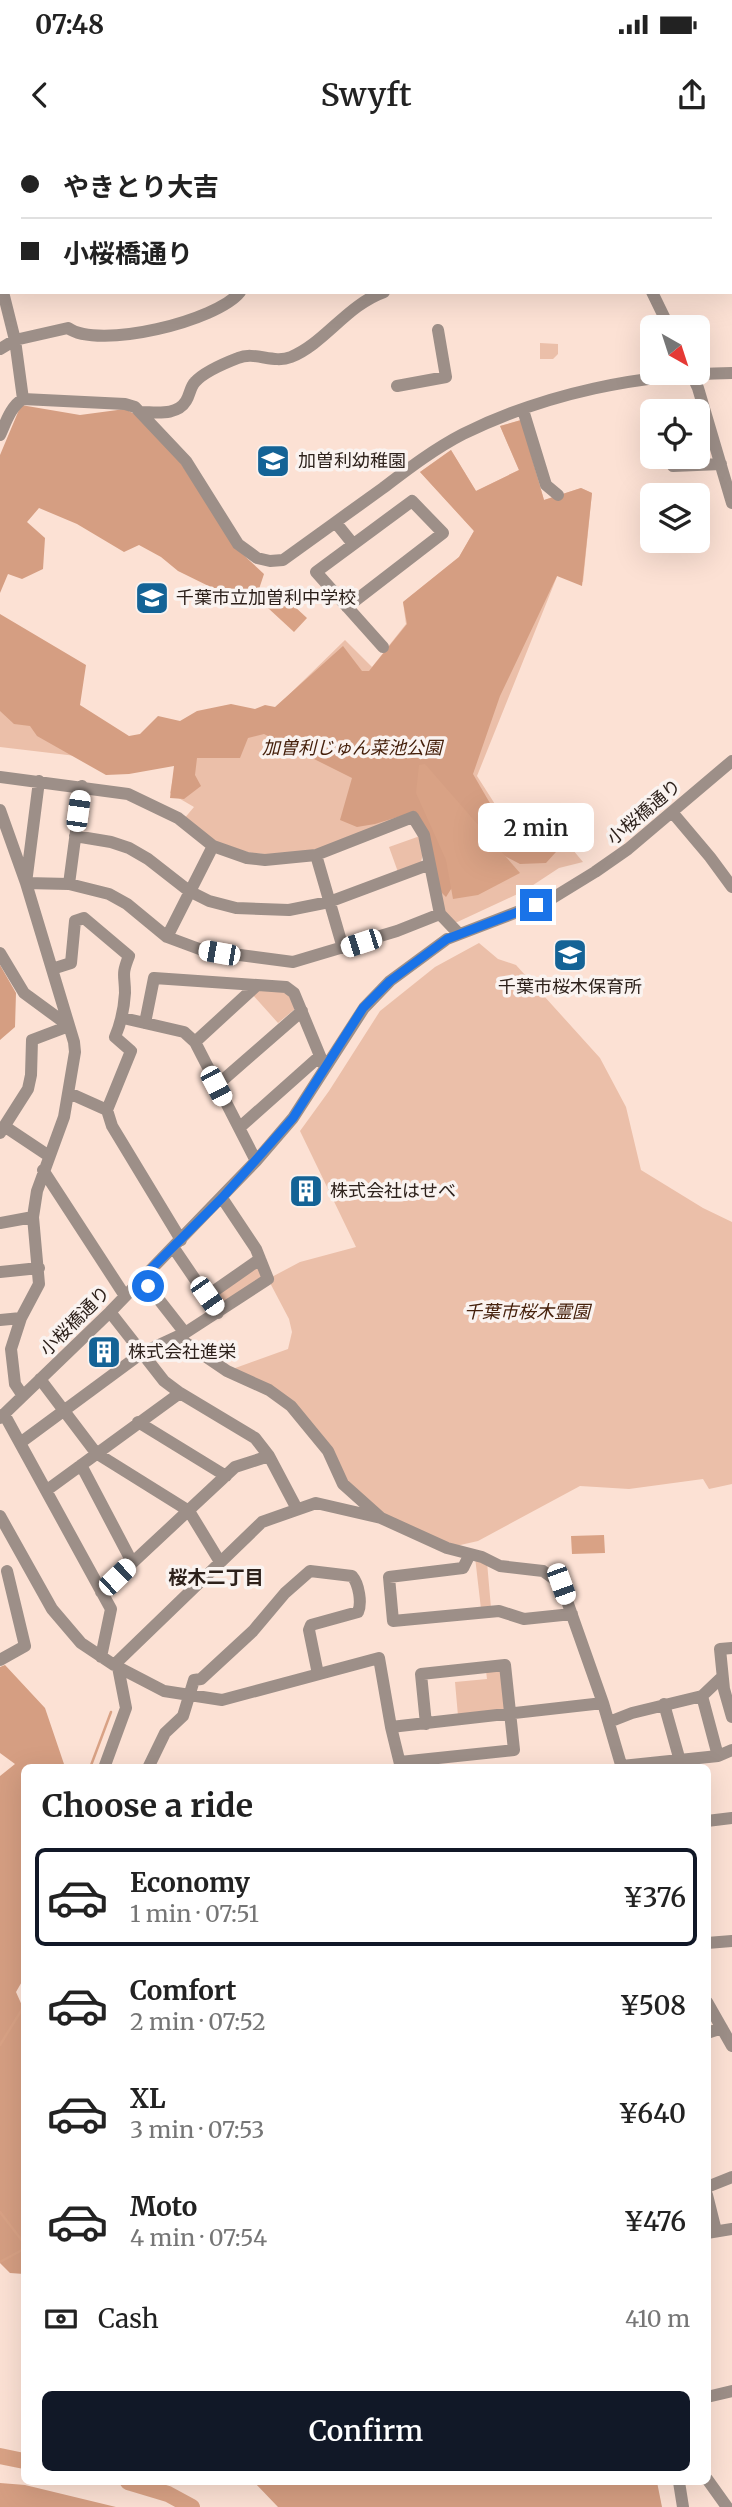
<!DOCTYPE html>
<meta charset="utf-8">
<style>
:root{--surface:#fff;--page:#f6f6f6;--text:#222;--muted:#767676;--line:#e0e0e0;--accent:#111827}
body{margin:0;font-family:Merriweather,"Noto Sans JP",serif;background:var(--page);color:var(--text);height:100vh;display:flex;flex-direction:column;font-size:26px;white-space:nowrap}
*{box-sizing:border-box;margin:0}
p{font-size:23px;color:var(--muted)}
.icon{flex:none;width:38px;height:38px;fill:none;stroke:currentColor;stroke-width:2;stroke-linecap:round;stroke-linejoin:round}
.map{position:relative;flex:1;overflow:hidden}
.drawer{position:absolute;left:21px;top:1624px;width:690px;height:721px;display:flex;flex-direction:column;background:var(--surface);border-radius:10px;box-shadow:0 7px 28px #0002}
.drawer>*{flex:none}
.banner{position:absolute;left:0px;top:0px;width:733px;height:154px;box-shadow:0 7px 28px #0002;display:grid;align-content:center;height:154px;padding:0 21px;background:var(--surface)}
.needle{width:46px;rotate:141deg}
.fabs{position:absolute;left:640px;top:175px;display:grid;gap:14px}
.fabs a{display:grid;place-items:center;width:70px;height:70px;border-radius:10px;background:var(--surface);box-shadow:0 7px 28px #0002;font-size:35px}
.end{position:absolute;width:32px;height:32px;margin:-16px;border:9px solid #1a73e8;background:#fff;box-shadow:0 0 0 4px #fff}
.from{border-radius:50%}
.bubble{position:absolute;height:49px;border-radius:10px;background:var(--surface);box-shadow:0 7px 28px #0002;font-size:23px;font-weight:600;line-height:49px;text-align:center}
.car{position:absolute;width:21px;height:42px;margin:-21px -10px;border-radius:9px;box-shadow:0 0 5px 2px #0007;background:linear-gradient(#fff 24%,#345 0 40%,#fff 0 76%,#345 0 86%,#fff 0)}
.banner b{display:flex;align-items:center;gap:24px;height:66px;font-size:26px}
.banner b+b{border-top:2px solid var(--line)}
.banner i{width:18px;height:18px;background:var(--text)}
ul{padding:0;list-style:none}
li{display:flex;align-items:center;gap:21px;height:98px;margin:0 14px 10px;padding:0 7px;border:4px solid transparent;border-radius:10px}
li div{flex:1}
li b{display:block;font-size:26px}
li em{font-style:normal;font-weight:600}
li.on{border-color:var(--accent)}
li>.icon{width:63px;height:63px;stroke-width:1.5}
h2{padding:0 21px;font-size:32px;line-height:84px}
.pay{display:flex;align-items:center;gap:18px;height:77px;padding:0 21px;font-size:26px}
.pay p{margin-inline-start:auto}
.cta{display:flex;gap:14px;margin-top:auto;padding:14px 21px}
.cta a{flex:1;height:80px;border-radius:10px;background:var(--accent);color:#fff;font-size:28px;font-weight:600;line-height:80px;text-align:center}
.status{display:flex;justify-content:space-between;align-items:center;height:49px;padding:0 35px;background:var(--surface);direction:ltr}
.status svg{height:19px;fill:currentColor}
header{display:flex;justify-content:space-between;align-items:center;height:91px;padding:0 21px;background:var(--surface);font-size:32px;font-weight:600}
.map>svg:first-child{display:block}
.green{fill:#ebbfa9}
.forest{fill:#d59e82}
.water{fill:#d9a285}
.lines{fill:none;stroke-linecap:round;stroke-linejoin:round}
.stream{stroke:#d9a285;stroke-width:2.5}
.river{stroke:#d9a285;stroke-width:16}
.minor{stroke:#9d8f88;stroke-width:12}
.highway{stroke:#482f22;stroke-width:19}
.route{stroke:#1a73e8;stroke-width:9}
.labels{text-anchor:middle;stroke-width:7;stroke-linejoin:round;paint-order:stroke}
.poi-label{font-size:18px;fill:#2d211b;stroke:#faf3f0;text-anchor:start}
.park-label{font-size:18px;font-style:italic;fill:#45200b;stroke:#faf3f0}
.street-label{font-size:18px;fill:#2d211b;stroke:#faf3f0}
.neighbourhood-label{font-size:19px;font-weight:bold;fill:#2d211b;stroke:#faf3f0}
</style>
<div class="status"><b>07:48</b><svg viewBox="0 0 49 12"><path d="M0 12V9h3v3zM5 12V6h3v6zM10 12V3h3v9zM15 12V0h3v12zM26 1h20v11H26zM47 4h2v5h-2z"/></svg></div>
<header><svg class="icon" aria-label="back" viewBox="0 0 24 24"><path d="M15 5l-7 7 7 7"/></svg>Swyft<svg class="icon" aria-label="share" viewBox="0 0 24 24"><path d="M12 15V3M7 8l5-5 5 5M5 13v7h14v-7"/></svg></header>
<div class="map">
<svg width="732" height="2367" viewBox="0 0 732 2367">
<rect width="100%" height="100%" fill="#fce1d4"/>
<path class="green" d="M 540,203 L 558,204 L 558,214 L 553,219 L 540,219 Z
M 521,280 L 544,360 L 581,348 L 592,353 L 583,442 L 558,434 L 477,636 L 500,672 L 542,681 L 563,698 L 583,722 L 559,728 L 524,751 L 453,784 L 443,774 L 414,672 L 318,709 L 281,715 L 252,713 L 214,704 L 183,680 L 194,667 L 170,653 L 182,593 L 261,582 L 345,500 L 372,527 L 406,484 L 403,462 L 459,417 L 474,391 L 420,332 L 451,310 L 476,351 L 519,330 L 500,286 Z
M 0,543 L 93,618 L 0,607 Z
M 420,696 L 423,714 L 421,722 L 398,732 L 389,707 Z
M 479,803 L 498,819 L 516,825 L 600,918 L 626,967 L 641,1030 L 703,1068 L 732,1082 L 732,1344 L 709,1349 L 703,1339 L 629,1349 L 580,1346 L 478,1401 L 447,1408 L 381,1378 L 359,1357 L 291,1266 L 227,1231 L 288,1209 L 292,1192 L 289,1179 L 268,1139 L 300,1122 L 356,1107 L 300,991 L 329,951 L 380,871 L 435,827 Z
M 259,848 L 285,850 L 291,857 L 295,869 L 278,883 L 252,854 Z
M 258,1127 L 263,1136 L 222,1167 L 214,1160 L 214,1156 Z
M 475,1417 L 487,1422 L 491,1468 L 481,1469 Z
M 502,1529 L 506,1571 L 458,1576 L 455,1542 L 487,1539 L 486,1531 Z"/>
<path class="forest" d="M 21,265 L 80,275 L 125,269 L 144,279 L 180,322 L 236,408 L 264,434 L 259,449 L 237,460 L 178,431 L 161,417 L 139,405 L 124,412 L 77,384 L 39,368 L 27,382 L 45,398 L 43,429 L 22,439 L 8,434 L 0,453 L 0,315 Z
M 521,280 L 544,360 L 581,348 L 592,353 L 582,446 L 557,436 L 500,556 L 473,634 L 498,677 L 530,682 L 535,674 L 541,692 L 556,712 L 546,723 L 520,724 L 495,711 L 444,696 L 453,746 L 446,757 L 439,750 L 414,672 L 375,684 L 357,687 L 340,680 L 352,638 L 264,594 L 248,598 L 240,618 L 197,618 L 195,635 L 201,646 L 184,659 L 170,658 L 174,626 L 129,634 L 106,635 L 37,596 L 30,586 L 14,584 L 0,571 L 0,474 L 86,525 L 80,565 L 129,596 L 140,594 L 158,576 L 180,581 L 197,571 L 231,564 L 255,569 L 265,565 L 275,567 L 343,506 L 362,531 L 369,531 L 407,484 L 403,462 L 459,417 L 474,391 L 420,332 L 451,310 L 476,351 L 519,330 L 500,286 Z
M 0,825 L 16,853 L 15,887 L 0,900 Z
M 5,1525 L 45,1568 L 65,1627 L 24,1628 L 24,1838 L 16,1852 L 24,1870 L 24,2005 L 22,2008 L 24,2015 L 24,2134 L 10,2133 L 0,2123 L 0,1636 L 15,1624 L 0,1613 L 0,1527 Z
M 254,2342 L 657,2342 L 662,2367 L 278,2367 Z
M 0,2343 L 25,2345 L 116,2367 L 0,2367 Z"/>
<path class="water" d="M 281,454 L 307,478 L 294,492 L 268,468 Z
M 425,624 L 520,733 L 478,755 L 453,759 L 446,720 L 416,653 L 419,625 Z
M 604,1395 L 605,1413 L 572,1414 L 571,1396 Z"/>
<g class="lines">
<path class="stream" d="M 90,1628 L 111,1572
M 0,1905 L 24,1866
M 0,2072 L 23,2102 L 24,2109 L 0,2122"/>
<path class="river" d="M 0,2316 L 24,2321
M 128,2342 L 168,2354 L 192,2367"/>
<path class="minor" d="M 240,0 L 243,2
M 435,0 L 437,2
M 643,0 L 643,2
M 163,2 L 164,0
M 210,2 L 211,0
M 311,2 L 312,0
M 0,151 L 4,156 L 15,200 L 23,259 L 125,264 L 135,267 L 186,321 L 238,404 L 257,418 L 270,421 L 283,420 C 316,396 350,372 383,348 C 408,329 434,309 463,294 C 546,253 640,234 732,233
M 652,152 L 669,187
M 0,209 L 15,200 L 68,188 C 99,210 217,181 240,152
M 691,233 L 698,248 L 732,363
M 397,246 L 446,237 L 438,190
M 523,270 L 546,345 L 558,355
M 141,272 C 156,272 177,276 186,261 C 190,255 190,247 195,242 C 204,232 225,223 238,218 C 255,211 273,224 291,217 C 325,203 347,165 384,152
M 0,295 C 6,282 11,266 23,259
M 673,326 L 721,324
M 336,383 L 353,404
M 347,467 L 443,393 L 412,361 L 316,432 L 383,507
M 0,637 L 128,654 L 178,678 L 213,706 L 247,718 L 265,720 L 316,715 L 413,677 L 424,695 L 440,774 L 459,794
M 39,641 L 26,743 L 69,744 L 109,754 L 127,764 L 167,797 L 202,810 L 293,822 L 397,791 L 440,774
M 0,670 L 26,743 L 74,902 L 75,912 L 64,977 L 37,1051 L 33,1077 L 39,1144 L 21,1178 L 11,1209 L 15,1244 L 23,1256
M 672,672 L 710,717 L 732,747
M 75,696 L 111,702 L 129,708 L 148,719 L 189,751 L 209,761 L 236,768 L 289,770 L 329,762 L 428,725
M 316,715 L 343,808
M 69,744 L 82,646
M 167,797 L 213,706
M 0,813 L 24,853 L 69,886
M 52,829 L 71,823 L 75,781 L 84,778 L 129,816 C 121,836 125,834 125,853 C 124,869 121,883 115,897 L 131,911 L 107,970 L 112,986 L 181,1100
M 123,878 L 184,892 L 195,902 L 256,1021
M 145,883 L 154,838 L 286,847 L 294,853 L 325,928
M 195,902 L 256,846
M 216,946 L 302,871
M 69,953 L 107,970
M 4,986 L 49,1016
M 239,988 L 320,916
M 0,993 L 28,949 L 31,935 L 32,900 L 69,886
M 43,1030 L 125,1156
M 0,1083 L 33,1077
M 173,1107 L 218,1173
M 0,1132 L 39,1128
M 142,1138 L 185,1193
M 207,1156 L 260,1119
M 110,1172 L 164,1241 L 180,1253 L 255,1298 L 269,1316 L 297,1369
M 0,1180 L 21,1178
M 177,1197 L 227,1231 L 269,1250 L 291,1266 L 328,1311 L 343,1344 L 381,1378 L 447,1408 L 482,1417 L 500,1426 L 543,1431 L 561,1444 L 603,1563 L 622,1628
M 40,1239 L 96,1313 L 189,1371 L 220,1422
M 4,1274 L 111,1469 L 101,1517
M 0,1278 L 110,1172 L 256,1021 L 293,978 L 364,868 L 390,841 L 447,799 L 551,759 L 595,732 L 628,709 L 732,621
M 138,1282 L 226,1336
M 20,1303 L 142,1213 L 185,1193 L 268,1139 L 256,1109 L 222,1058
M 81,1325 L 132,1422
M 47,1350 L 180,1253
M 0,1376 L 52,1469 L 81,1503 L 114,1525 L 164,1551 L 222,1560 L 379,1518 L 391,1587 L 401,1628
M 470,1414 L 463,1428 L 389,1437 L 393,1481 L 499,1471 L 524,1479 L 572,1474
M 101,1452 L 235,1327 L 269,1316
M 732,1508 L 720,1509 L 724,1549 L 732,1577
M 0,1520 L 25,1506 L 7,1431
M 114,1525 L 262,1382 L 316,1363 L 381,1378
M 702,1556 L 718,1616
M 664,1564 L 680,1621
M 609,1582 L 632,1573 L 702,1556 L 722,1537
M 391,1587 L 603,1563
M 400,1622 L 514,1610 L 505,1525 L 421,1534 L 426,1584
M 622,1626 L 718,1616 L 732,1610
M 104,1628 L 126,1568 L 118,1527
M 148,1628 L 165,1593 L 183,1576 L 194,1540 L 201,1539 L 253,1491 L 285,1453 L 310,1431 L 352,1436 C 359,1444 362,1463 358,1472 L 311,1485 L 309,1490 L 318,1534
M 707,1681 L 732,1678
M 707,1803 L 732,1801
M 707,1862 L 732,1906
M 707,1893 L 722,1888
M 707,2047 L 732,2037
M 707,2055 L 716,2091
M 707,2093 L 732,2089
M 707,2257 L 732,2251
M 707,2339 L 727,2367
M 679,2342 L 683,2367"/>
<path class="highway" d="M 453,0 L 455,2
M 483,0 L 485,2
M 513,0 L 515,2
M 545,0 L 548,2
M 732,102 L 732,103"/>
</g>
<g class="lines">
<path class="route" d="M 148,1146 L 142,1138 L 222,1058 L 293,978 L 363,868 L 390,841 L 447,799 L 536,765"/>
</g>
<defs>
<g id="school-square" transform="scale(1.75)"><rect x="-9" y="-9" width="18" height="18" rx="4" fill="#146396" stroke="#faf3f0"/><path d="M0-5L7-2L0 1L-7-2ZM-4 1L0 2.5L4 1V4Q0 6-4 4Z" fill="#fff"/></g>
<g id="building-square" transform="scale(1.75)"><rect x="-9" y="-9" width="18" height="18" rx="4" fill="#146396" stroke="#faf3f0"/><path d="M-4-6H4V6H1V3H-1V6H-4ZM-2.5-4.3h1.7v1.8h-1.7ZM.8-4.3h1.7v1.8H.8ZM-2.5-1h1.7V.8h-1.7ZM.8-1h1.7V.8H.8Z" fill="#fff"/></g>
</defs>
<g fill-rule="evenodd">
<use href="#school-square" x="273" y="321"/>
<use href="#school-square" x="152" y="458"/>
<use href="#school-square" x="570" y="815"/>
<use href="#building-square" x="306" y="1051"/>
<use href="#building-square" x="104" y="1212"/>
</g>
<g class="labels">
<g class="poi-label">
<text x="298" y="327">加曽利幼稚園</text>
<text x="176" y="464">千葉市立加曽利中学校</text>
<text x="570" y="853" text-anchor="middle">千葉市桜木保育所</text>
<text x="330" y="1057">株式会社はせべ</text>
<text x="128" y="1218">株式会社進栄</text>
</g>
<g class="park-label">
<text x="352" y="614">加曽利じゅん菜池公園</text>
<text x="527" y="1178">千葉市桜木霊園</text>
</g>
<g class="street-label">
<text transform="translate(644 672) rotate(-40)" y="6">小桜橋通り</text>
<text transform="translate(75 1181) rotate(-45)" y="6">小桜橋通り</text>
</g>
<g class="neighbourhood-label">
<text x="216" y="1444">桜木二丁目</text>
</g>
</g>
</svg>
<div class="fabs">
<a><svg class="needle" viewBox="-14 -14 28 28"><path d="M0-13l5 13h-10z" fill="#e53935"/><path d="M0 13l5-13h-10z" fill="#767676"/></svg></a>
<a><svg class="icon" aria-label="locate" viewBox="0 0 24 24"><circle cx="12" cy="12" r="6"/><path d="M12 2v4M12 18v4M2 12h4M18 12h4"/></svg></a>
<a><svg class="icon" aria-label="layers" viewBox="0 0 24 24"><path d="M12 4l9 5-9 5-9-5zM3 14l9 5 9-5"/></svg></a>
</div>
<i class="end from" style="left:148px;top:1146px"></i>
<i class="end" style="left:536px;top:765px"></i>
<div class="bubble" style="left:478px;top:663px;width:116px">2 min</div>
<i class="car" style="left:78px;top:671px;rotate:8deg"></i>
<i class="car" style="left:361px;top:803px;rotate:252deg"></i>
<i class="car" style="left:219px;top:813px;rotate:280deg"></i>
<i class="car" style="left:216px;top:946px;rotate:152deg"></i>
<i class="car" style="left:207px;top:1156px;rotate:145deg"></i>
<i class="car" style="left:117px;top:1437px;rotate:46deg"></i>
<i class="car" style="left:561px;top:1444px;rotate:160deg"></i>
<div class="banner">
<b><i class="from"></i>やきとり大吉</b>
<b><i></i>小桜橋通り</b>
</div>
<section class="drawer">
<h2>Choose a ride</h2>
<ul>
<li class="on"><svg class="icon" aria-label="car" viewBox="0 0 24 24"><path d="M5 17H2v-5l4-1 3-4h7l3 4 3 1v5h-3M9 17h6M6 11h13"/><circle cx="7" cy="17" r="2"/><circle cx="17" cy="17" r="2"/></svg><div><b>Economy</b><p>1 min · 07:51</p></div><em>¥376</em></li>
<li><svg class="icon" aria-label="car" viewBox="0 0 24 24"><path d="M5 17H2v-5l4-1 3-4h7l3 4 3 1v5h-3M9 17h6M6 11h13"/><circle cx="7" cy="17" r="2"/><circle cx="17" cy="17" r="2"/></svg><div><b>Comfort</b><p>2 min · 07:52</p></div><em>¥508</em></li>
<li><svg class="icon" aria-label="car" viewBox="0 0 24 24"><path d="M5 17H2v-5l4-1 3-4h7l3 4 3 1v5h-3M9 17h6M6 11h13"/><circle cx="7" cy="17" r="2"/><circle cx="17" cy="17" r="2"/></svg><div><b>XL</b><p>3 min · 07:53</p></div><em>¥640</em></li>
<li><svg class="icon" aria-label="car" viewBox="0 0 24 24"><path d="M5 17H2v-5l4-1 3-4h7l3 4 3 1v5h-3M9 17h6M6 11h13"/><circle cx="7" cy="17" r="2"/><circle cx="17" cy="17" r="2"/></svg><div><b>Moto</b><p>4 min · 07:54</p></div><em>¥476</em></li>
</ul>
<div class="pay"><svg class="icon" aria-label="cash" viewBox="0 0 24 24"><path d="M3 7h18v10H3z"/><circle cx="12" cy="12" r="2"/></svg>Cash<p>410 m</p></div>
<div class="cta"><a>Confirm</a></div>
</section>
</div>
